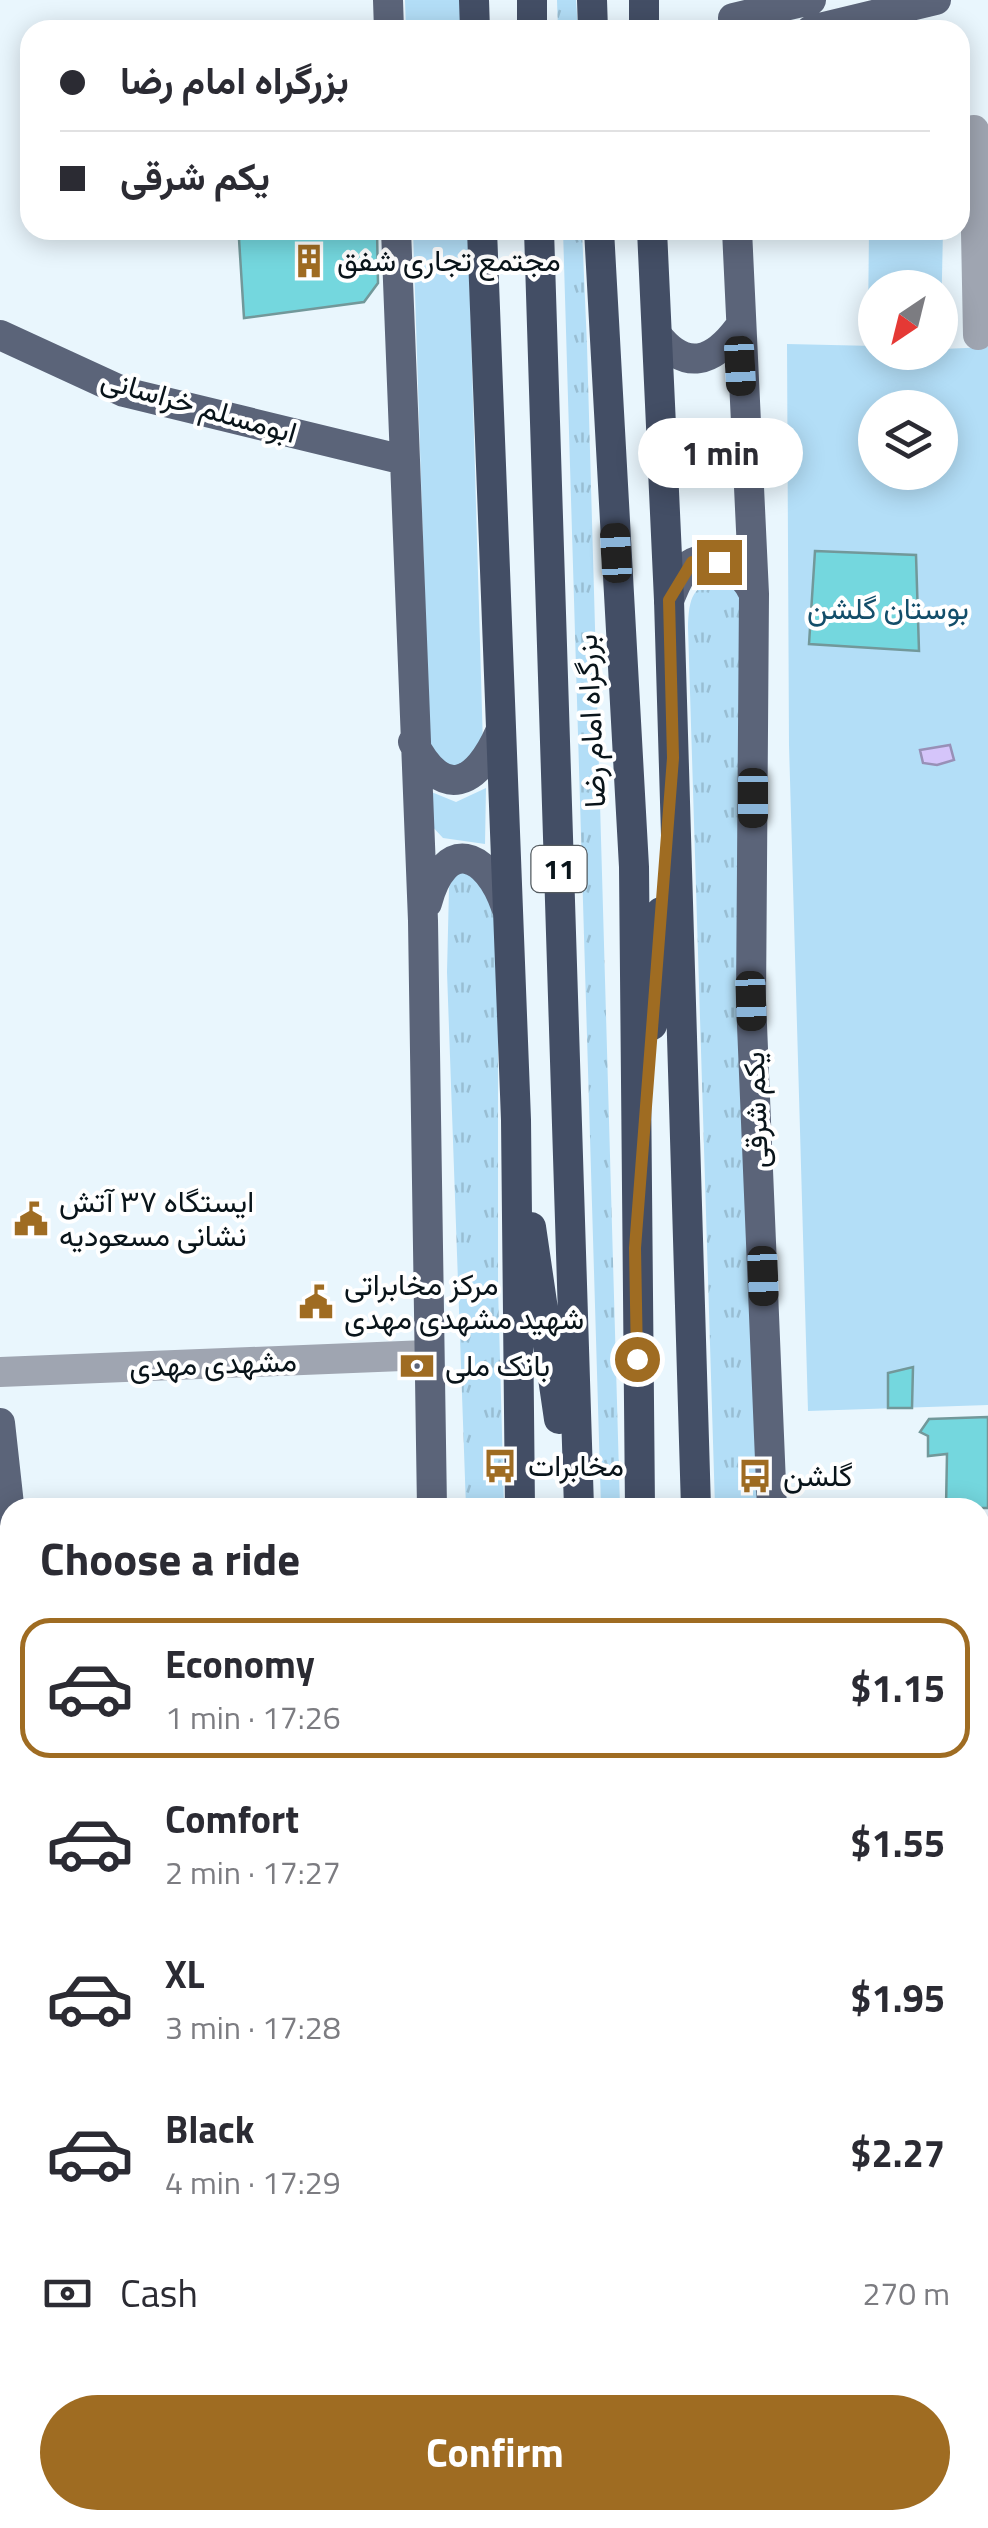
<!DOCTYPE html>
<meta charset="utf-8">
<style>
:root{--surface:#fff;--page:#f7f7f7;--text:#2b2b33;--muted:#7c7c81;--line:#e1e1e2;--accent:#9f6c22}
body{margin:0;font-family:"Titillium Web",Vazirmatn,sans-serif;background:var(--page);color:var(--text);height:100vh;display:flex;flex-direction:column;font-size:38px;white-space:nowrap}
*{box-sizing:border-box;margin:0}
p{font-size:32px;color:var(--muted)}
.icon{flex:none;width:55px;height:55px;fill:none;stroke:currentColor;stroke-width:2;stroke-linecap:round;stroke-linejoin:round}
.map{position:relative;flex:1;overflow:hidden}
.drawer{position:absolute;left:0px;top:1498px;width:990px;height:1032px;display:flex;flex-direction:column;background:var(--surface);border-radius:30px 30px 0 0;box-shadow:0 5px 25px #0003}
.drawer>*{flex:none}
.top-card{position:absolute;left:20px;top:20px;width:950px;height:220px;border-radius:30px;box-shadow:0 5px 25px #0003;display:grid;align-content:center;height:220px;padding:0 40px;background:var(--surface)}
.needle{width:65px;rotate:215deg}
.controls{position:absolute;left:858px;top:270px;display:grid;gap:20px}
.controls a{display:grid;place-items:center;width:100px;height:100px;border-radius:50%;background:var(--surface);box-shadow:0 5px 25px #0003;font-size:50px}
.end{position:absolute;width:45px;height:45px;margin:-22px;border:12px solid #9f6c22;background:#fff;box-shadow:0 0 0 5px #fff}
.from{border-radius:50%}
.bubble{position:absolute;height:70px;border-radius:35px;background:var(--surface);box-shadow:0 5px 25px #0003;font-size:32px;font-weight:700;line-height:70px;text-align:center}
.car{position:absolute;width:30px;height:60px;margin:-30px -15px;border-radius:12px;box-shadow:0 0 8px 2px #0007;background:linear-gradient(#222 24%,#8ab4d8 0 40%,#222 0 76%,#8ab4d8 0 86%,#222 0)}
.top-card b{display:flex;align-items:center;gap:35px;height:95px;font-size:38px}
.top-card b+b{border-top:2px solid var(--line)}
.top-card i{width:25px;height:25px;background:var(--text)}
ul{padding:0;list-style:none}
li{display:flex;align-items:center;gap:30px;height:140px;margin:0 20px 15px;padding:0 20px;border:5px solid transparent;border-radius:30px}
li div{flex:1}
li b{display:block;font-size:38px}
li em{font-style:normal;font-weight:700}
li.selected{border-color:var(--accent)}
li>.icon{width:90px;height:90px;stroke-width:1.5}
h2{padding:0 40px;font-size:45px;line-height:120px}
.pay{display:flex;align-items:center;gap:25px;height:110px;padding:0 40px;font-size:38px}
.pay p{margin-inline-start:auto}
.action{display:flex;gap:20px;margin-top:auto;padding:20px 40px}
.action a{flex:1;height:115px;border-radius:60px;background:var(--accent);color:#fff;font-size:40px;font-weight:700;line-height:115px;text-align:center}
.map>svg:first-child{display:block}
.grass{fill:url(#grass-tufts)}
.green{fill:#b3def7;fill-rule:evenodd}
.water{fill:#d5c5fa;stroke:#9890b7;stroke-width:2.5}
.building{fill:#74d7de;stroke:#72989a;stroke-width:2.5}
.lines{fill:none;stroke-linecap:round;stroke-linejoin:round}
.minor{stroke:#9fa5b1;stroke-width:30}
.major{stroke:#5b6479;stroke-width:30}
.highway{stroke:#434e65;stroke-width:30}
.route{stroke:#9f6c22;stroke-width:12}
.labels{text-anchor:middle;stroke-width:8;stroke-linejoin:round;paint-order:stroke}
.shield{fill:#fff;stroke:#535a5f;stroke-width:2.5}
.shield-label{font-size:28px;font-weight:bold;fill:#09141a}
.poi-label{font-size:30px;fill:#09141a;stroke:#fff;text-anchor:start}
.street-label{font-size:30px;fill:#09141a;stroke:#fff}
.park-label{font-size:30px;fill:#134e6a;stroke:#fff}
</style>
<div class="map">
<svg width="988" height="2528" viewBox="0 0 988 2528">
<defs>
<pattern id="grass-tufts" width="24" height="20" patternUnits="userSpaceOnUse" patternTransform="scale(2.5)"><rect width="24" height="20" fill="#b3def7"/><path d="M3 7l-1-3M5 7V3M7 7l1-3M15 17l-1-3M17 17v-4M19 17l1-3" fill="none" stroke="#99bed3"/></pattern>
</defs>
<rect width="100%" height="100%" fill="#e9f6fd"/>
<path class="grass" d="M 557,0 L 576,0 L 578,30 L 558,30 Z
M 563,230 L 582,230 L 587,345 L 620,1508 L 601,1507 Z
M 722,578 L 739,593 L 759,1507 L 715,1507 L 688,627 C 689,598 692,585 722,578 Z
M 455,871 L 481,873 L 498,919 L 498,1287 L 504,1507 L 466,1507 L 447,972 L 449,888 Z"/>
<path class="green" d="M 405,0 L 461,0 L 462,30 L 406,30 Z
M 413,230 L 468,230 L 483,746 L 462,768 L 430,762 Z
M 869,230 L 943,230 L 941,322 L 940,288 L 875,288 L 875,321 L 868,321 Z
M 787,344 L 875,346 L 875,352 L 988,347 L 988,1405 L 808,1411 L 789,745 ZM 875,408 L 940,408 L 940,472 L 875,472 Z
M 486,788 L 485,844 L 443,838 L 429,823 L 429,791 L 456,802 Z"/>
<path class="water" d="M 950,745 L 954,760 L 937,765 L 923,763 L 920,750 Z"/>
<path class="building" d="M 349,230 L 377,230 L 378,283 L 364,302 L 244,318 L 239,239 Z
M 815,551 L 916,555 L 919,651 L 809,644 Z
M 913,1367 L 912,1408 L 888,1408 L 888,1373 Z
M 988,1417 L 988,1508 L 946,1508 L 947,1454 L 928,1456 L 928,1436 L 920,1432 L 929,1419 Z"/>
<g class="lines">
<path class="minor" d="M 974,130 L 978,335
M 0,1372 L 427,1355
M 980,1550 L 988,1550
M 0,1551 L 10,1556
M 980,1859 L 988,1859
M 0,1910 L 10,1915
M 0,2021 L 10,2025
M 0,2167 L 10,2172
M 0,2296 L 10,2301
M 0,2459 L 10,2464
M 980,2503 L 988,2503"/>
<path class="major" d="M 388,0 L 389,30
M 733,18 L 811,0
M 811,30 L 936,0
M 396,230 L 423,921 L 432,1508
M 737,230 L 754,594
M 0,335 L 124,392 L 404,460
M 657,335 C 686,372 713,362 738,329
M 669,600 C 674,589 679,573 689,565 C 715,548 744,572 754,594 L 751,1001 L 772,1508
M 413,742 C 443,802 477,785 500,732
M 427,903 C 445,836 487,851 506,907
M 0,1423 L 10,1514
M 0,1748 L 10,1753
M 980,2191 L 988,2191
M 89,2520 L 90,2528
M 467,2520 L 468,2528
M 807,2520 L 807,2528"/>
<path class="highway" d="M 474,0 L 475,30
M 532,0 L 532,30
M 592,0 L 593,30
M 644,0 L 644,30
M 482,230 L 516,1120 L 520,1508
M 539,230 L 579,1508
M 599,230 L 634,867 L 640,1508
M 652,230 L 669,600 L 696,1508
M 652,1025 L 661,912
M 531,1227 L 559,1419
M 553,2520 L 553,2528
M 608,2520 L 608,2528
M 672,2520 L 673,2528
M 722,2520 L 722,2528"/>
</g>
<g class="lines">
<path class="route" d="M 637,1359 L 635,1248 L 673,758 L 669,600 L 692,562 L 719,562"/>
</g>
<defs>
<g id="building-bare" transform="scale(2.7)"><path d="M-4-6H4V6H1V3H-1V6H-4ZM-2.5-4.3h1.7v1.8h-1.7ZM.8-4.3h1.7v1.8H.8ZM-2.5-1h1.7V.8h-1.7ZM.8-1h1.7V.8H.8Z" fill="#9f6c22" stroke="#fff" stroke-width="2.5" paint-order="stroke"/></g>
<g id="civic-bare" transform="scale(2.7)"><path d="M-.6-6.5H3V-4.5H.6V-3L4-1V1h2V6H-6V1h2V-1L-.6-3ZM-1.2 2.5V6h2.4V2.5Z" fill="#9f6c22" stroke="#fff" stroke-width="2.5" paint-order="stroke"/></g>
<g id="bank-bare" transform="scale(2.7)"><path d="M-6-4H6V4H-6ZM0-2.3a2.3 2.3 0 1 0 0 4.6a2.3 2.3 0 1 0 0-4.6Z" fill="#9f6c22" stroke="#fff" stroke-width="2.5" paint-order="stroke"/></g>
<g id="bus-bare" transform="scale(2.7)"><path d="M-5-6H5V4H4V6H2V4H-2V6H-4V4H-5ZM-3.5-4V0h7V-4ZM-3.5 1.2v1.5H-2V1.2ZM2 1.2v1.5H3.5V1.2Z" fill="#9f6c22" stroke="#fff" stroke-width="2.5" paint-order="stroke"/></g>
</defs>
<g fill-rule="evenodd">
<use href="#building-bare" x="309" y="261"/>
<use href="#civic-bare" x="31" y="1219"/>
<use href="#civic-bare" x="316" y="1302"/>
<use href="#bank-bare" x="417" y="1366"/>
<use href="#bus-bare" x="500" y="1466"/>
<use href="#bus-bare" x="755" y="1476"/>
</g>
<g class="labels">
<rect class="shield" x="531.5" y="846" width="55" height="46" rx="8"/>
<g class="shield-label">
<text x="559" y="879">11</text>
</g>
<g class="poi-label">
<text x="337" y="271">مجتمع تجاری شفق</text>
<text x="59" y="1212">ایستگاه ۳۷ آتش<tspan x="59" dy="34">نشانی مسعودیه</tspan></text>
<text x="344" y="1295">مرکز مخابراتی<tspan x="344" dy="34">شهید مشهدی مهدی</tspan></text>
<text x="445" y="1376">بانک ملی</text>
<text x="528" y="1476">مخابرات</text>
<text x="783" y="1486">گلشن</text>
</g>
<g class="street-label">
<text transform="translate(199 406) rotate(16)" y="10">ابومسلم خراسانی</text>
<text transform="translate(591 721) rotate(-93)" y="10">بزرگراه امام رضا</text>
<text transform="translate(756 1110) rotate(-92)" y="10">یکم شرقی</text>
<text transform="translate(213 1364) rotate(-2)" y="10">مشهدی مهدی</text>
</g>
<g class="park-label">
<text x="888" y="619">بوستان گلشن</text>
</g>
</g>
</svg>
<div class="controls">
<a><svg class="needle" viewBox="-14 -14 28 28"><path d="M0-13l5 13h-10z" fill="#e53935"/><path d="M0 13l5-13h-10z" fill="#7c7c81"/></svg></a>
<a><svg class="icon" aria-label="layers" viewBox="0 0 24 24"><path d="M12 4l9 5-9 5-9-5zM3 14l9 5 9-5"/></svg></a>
</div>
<i class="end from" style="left:637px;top:1359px"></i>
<i class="end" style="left:719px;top:562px"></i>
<div class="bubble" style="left:638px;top:418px;width:165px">1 min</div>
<i class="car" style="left:740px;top:366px;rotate:177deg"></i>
<i class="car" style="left:616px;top:553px;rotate:357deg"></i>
<i class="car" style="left:753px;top:798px;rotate:180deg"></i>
<i class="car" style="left:751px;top:1001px;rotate:178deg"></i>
<i class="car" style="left:763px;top:1276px;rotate:178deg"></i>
<div class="top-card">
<b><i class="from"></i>بزرگراه امام رضا</b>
<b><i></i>یکم شرقی</b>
</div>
<section class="drawer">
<h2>Choose a ride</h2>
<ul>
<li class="selected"><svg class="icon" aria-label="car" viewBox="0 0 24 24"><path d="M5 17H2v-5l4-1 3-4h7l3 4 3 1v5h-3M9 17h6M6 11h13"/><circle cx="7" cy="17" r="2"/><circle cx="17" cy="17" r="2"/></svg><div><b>Economy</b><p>1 min · 17:26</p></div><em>$1.15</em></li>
<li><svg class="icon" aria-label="car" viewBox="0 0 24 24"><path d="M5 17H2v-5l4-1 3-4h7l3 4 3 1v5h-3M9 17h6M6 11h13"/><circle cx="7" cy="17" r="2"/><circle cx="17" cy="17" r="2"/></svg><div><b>Comfort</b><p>2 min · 17:27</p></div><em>$1.55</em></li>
<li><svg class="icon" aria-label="car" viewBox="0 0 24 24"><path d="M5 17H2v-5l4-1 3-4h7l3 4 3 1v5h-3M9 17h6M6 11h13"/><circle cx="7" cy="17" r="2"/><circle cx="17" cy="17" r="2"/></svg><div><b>XL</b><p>3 min · 17:28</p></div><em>$1.95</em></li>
<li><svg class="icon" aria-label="car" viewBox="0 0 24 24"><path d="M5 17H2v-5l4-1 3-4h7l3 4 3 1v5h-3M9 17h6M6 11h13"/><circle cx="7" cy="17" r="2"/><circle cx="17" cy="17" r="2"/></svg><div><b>Black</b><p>4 min · 17:29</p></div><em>$2.27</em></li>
</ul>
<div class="pay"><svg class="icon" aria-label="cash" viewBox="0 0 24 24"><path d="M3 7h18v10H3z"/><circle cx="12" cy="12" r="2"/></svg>Cash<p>270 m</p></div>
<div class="action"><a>Confirm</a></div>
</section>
</div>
